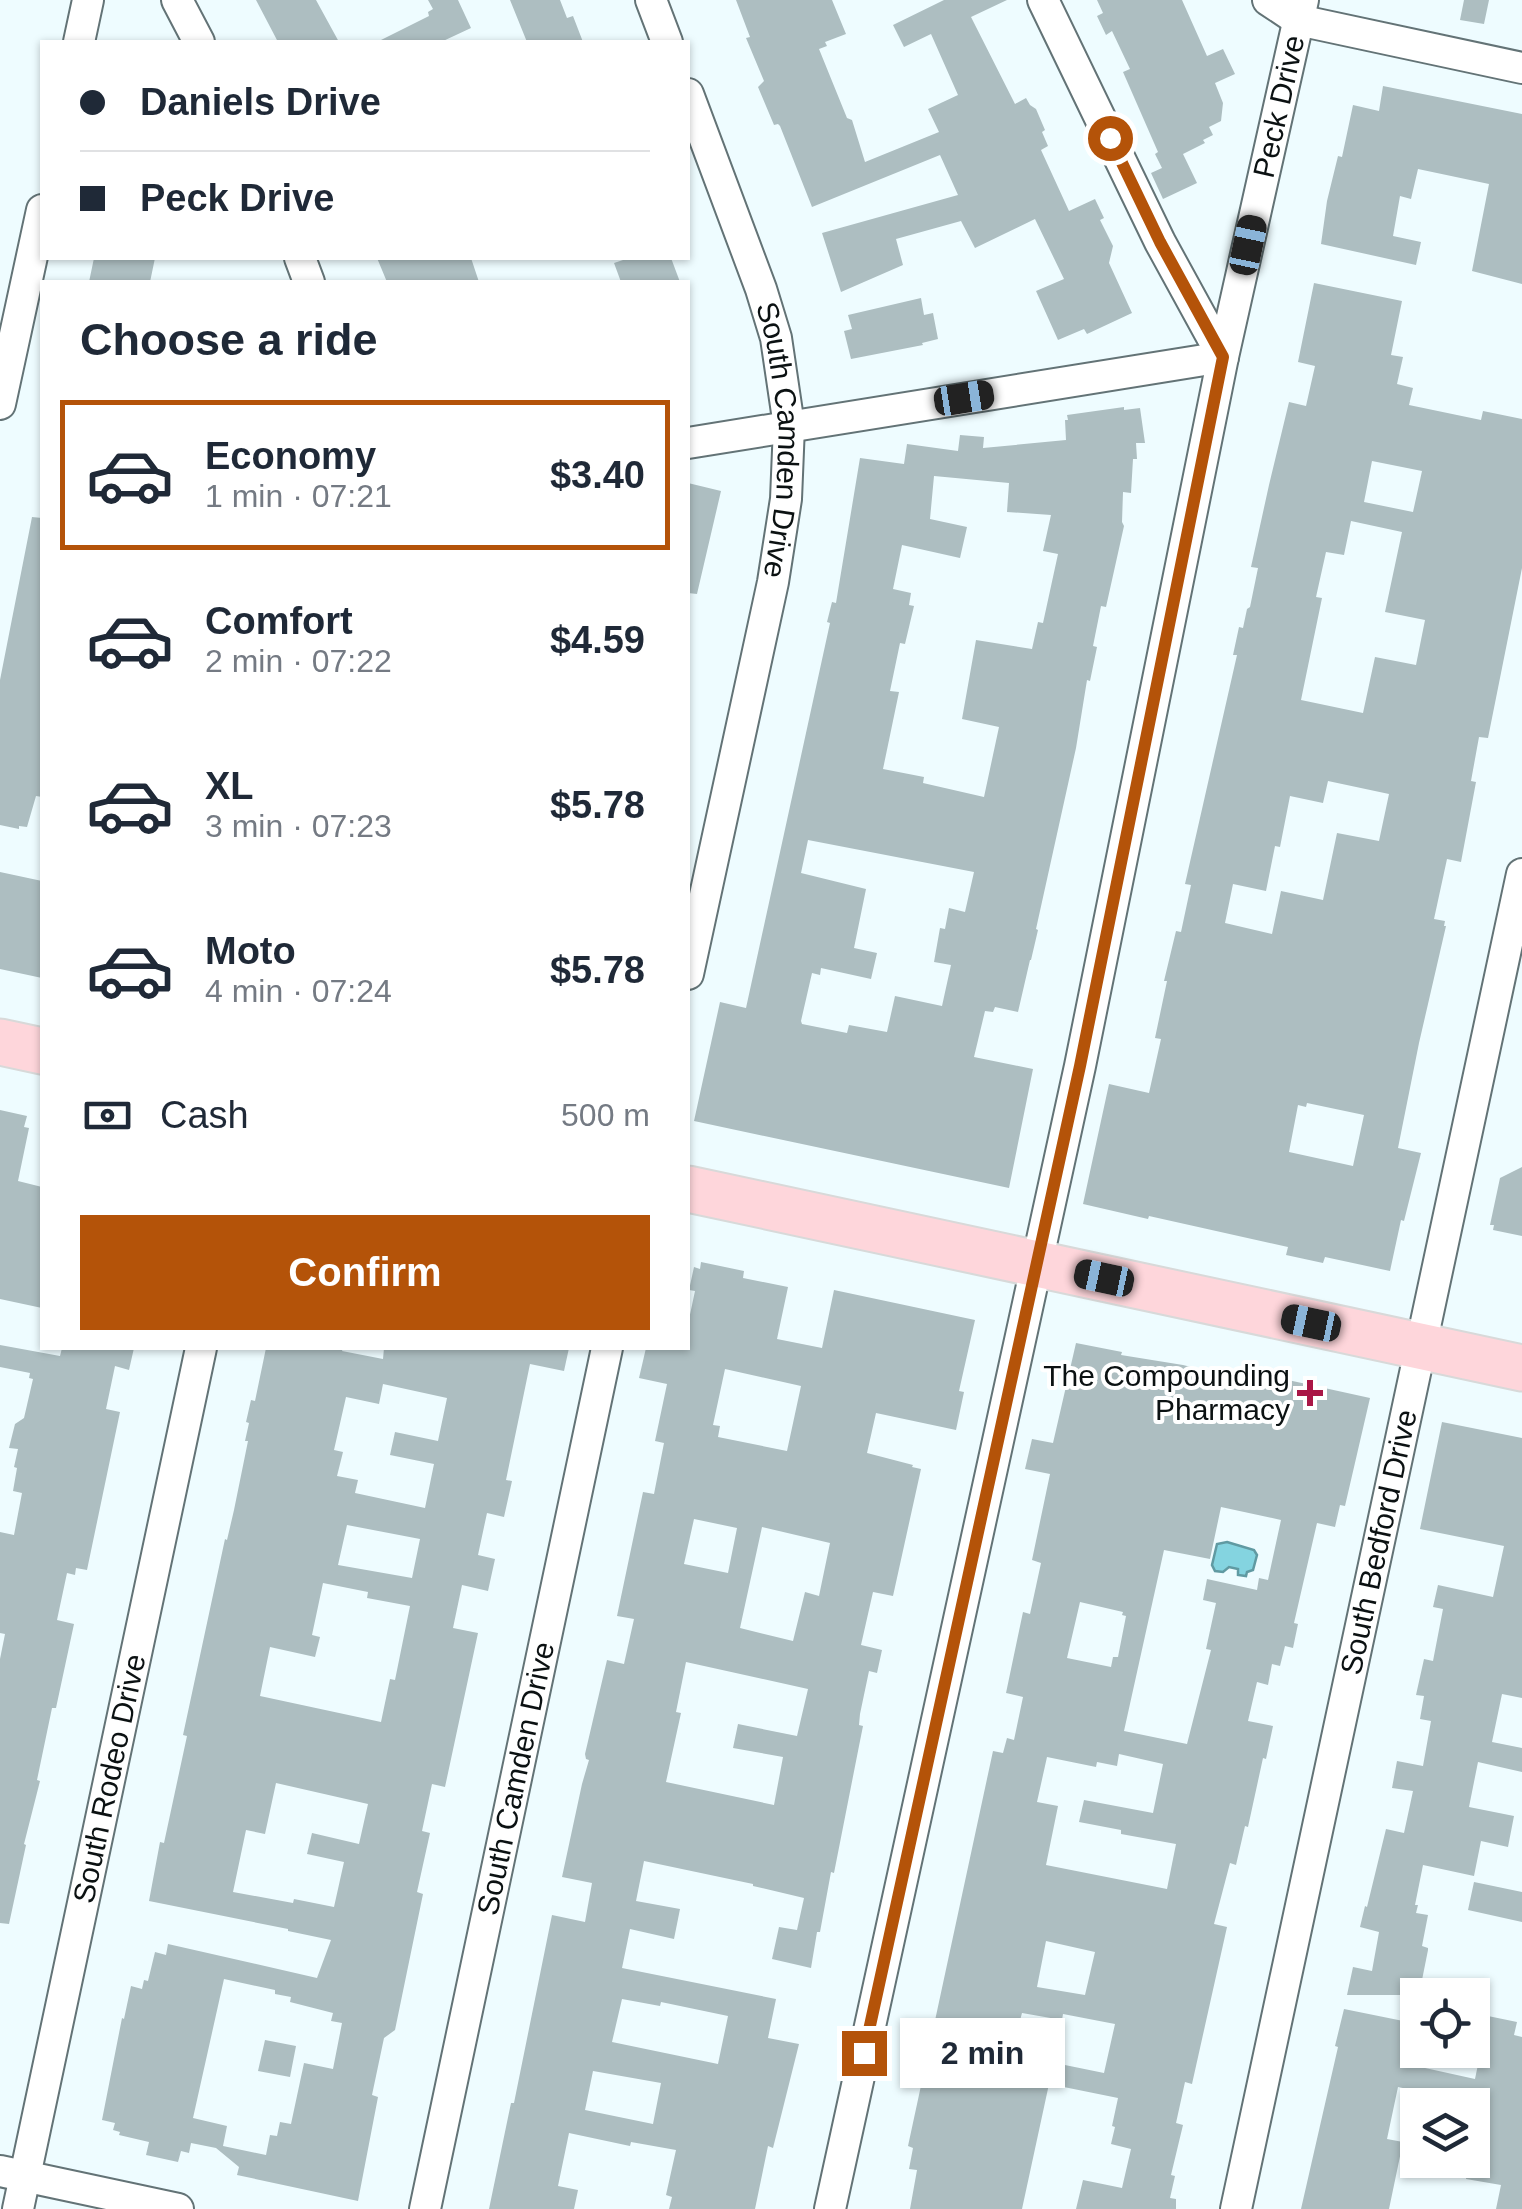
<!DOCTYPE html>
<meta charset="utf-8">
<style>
:root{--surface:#fff;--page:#f2f2f3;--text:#1f2937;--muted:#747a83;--line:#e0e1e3;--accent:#b45309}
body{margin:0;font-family:Helvetica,sans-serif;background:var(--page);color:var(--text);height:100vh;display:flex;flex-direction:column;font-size:38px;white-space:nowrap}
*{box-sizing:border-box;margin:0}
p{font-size:32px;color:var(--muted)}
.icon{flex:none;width:55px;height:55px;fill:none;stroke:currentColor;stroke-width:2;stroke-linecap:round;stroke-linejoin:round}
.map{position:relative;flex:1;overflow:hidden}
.drawer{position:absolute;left:40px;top:280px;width:650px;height:1070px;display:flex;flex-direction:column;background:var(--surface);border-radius:0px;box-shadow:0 2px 8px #0004}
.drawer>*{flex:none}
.top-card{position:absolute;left:40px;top:40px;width:650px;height:220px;border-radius:0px;box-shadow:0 2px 8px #0004;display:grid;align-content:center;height:220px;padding:0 40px;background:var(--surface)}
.tools{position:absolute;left:1400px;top:1978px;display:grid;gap:20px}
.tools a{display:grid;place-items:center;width:90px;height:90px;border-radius:0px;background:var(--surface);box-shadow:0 2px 8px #0004;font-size:50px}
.end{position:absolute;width:45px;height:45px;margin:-22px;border:12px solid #b45309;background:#fff;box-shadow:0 0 0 5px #fff}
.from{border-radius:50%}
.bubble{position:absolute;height:70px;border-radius:0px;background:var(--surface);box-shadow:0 2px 8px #0004;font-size:32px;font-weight:800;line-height:70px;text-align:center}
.car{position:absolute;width:30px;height:60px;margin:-30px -15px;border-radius:12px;box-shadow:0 0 8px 2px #0007;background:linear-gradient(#222 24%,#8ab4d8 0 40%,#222 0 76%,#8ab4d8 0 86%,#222 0)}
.top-card b{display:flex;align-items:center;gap:35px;height:95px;font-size:38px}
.top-card b+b{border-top:2px solid var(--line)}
.top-card i{width:25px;height:25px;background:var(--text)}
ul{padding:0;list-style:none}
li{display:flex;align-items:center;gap:30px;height:150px;margin:0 20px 15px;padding:0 20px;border:5px solid transparent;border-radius:0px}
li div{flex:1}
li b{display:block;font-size:38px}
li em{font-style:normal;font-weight:800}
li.on{border-color:var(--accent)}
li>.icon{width:90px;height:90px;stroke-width:1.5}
h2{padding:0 40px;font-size:45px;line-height:120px}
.pay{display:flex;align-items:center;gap:25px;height:110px;padding:0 40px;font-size:38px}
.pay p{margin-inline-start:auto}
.action{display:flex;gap:20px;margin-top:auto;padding:20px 40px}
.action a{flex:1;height:115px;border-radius:0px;background:var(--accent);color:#fff;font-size:40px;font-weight:800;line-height:115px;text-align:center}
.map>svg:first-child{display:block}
.water{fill:#84d4e0;stroke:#609aa2;stroke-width:2.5}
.building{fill:#adbec1;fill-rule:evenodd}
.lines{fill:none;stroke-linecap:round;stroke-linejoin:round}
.minor-casing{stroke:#637376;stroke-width:34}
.primary-casing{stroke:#d8d9d9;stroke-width:49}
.minor{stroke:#fff;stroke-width:30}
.primary{stroke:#fed6db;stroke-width:45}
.route{stroke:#b45309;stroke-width:12}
.poi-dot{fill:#aa1646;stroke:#fff;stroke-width:4}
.labels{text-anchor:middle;stroke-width:8;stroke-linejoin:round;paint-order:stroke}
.street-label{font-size:30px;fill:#0b1112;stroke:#fff}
.poi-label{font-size:30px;fill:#0b1112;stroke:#fff;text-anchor:end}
</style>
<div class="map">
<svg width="1522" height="2209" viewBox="0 0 1522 2209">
<rect width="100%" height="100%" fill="#eefcff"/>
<path class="water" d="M 1227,1542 L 1254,1550 L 1257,1555 L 1253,1570 L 1247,1572 L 1246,1576 L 1238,1575 L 1238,1569 L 1229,1567 L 1223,1572 L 1215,1571 L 1212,1565 L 1217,1544 Z"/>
<path class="building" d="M 256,0 L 316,0 L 339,42 L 278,42 Z
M 428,0 L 458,0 L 471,28 L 441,42 L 377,42 L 429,16 L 428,12 L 433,9 Z
M 510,0 L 560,0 L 567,18 L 573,16 L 583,42 L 527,42 Z
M 736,0 L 832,0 L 846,34 L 825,42 L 827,46 L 819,49 L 847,118 L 852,120 L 865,162 L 939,132 L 928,109 L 958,95 L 931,34 L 904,47 L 893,25 L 944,0 L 1007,0 L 971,17 L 1015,104 L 1026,98 L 1030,105 L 1036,109 L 1045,130 L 1042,132 L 1048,146 L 1041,150 L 1069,211 L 1095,199 L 1104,218 L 1100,220 L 1113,246 L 1109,263 L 1132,313 L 1087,334 L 1084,329 L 1058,340 L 1036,291 L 1064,279 L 1035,219 L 975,248 L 961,221 L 896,239 L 903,265 L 841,292 L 822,233 L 958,195 L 940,155 L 812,207 L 780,126 L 778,124 L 774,125 L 758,87 L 764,81 L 746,38 L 750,37 Z
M 1097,0 L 1182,0 L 1207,56 L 1223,49 L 1235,74 L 1215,83 L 1223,103 L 1221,121 L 1209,127 L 1213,135 L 1203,140 L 1205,143 L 1183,154 L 1197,183 L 1163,199 L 1151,173 L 1162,168 L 1155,154 L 1158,152 L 1123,72 L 1130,69 L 1112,31 L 1106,35 L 1097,16 L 1103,13 Z
M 1464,0 L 1489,0 L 1484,24 L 1460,20 Z
M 1383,86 L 1522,114 L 1522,284 L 1472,271 L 1489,184 L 1418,169 L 1411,199 L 1400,196 L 1393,236 L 1421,242 L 1416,265 L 1321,244 L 1327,201 L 1338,156 L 1342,157 L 1353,105 L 1379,111 Z
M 94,258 L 155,258 L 150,282 L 89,282 Z
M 377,258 L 471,258 L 479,282 L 387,282 Z
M 629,258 L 671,258 L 680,282 L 621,282 L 614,263 Z
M 1314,283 L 1402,301 L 1391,355 L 1403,357 L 1397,384 L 1413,388 L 1409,405 L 1481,420 L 1483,411 L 1522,419 L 1522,568 L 1488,738 L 1479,737 L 1471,781 L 1476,782 L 1461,862 L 1447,859 L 1434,919 L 1445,921 L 1444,926 L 1446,926 L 1419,1043 L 1398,1148 L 1421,1153 L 1404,1221 L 1401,1220 L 1390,1271 L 1325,1257 L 1323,1263 L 1286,1255 L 1288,1247 L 1149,1216 L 1148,1219 L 1083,1204 L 1109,1084 L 1149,1093 L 1161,1039 L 1155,1038 L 1167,981 L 1164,981 L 1176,931 L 1181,932 L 1191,885 L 1185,884 L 1237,655 L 1233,655 L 1239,627 L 1243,628 L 1247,609 L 1250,607 L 1258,568 L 1251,567 L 1269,485 L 1289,402 L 1306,406 L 1315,366 L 1298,362 ZM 1372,461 L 1422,471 L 1413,512 L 1364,502 ZM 1351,521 L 1402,532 L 1385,612 L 1425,620 L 1416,665 L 1375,657 L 1363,713 L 1301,700 L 1322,598 L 1316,597 L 1326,552 L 1344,555 ZM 1328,781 L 1389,794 L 1379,841 L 1337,833 L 1323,900 L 1281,891 L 1272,934 L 1225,923 L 1233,884 L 1266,891 L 1275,846 L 1280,847 L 1290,796 L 1323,803 ZM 1307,1103 L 1364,1115 L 1353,1166 L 1289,1152 L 1298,1105 L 1306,1107 Z
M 921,298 L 924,315 L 933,313 L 938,339 L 922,343 L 923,345 L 851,359 L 844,331 L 852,329 L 848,315 Z
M 1124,407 L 1124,410 L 1140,408 L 1145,443 L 1136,443 L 1137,459 L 1133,459 L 1131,493 L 1123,492 L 1122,522 L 1124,526 L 1106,607 L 1101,606 L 1093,646 L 1097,647 L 1090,681 L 1087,680 L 1076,748 L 1036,929 L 1038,930 L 1031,960 L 1030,960 L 1018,1012 L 995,1007 L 993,1012 L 985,1011 L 974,1057 L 1033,1069 L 1009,1188 L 694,1121 L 720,1002 L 746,1008 L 830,623 L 827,622 L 832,602 L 836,603 L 860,458 L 904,464 L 907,444 L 958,451 L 960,435 L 984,437 L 983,448 L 1066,440 L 1065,420 L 1068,420 L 1067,415 ZM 934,476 L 1009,483 L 1007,512 L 1051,515 L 1043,551 L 1058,554 L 1043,623 L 1038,622 L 1032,649 L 976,640 L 962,719 L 999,727 L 984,797 L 923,783 L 924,777 L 883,769 L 899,692 L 890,691 L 900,643 L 905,644 L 914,606 L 909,605 L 911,593 L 893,589 L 902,545 L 960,558 L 967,527 L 930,519 ZM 808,840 L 974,872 L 965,912 L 949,908 L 945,929 L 940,928 L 934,962 L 951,965 L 942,1006 L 895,996 L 887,1032 L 849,1025 L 847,1033 L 802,1024 L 801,1021 L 812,973 L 820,975 L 821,968 L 871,979 L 877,953 L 854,948 L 866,889 L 801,873 Z
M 688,483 L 721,491 L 697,594 L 688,593 Z
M 32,517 L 42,518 L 42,797 L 36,796 L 27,827 L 19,826 L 19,829 L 0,825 L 0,680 Z
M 0,872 L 42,881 L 42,978 L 0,969 Z
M 0,1110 L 27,1116 L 24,1127 L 29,1128 L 18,1181 L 42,1187 L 42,1308 L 0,1299 Z
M 1522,1167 L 1522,1236 L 1493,1230 L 1494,1225 L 1490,1225 L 1500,1178 Z
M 701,1262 L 744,1271 L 743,1278 L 788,1287 L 777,1339 L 822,1348 L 834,1290 L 975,1320 L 959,1391 L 964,1392 L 956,1430 L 876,1413 L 867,1453 L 913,1465 L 912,1467 L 921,1469 L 893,1596 L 873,1592 L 861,1645 L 882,1650 L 877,1673 L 869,1671 L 860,1714 L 859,1725 L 863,1726 L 859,1746 L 834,1873 L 831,1872 L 820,1932 L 817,1932 L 811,1968 L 772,1959 L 779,1927 L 797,1930 L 804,1898 L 753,1886 L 753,1884 L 644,1861 L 636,1901 L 680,1909 L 674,1939 L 630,1929 L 622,1968 L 776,1999 L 768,2038 L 799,2044 L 773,2148 L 768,2146 L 755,2209 L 669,2209 L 672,2197 L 666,2195 L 676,2150 L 631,2142 L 630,2146 L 569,2133 L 558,2186 L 578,2190 L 574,2209 L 489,2209 L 511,2103 L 514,2103 L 552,1915 L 585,1922 L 592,1883 L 562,1877 L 582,1784 L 589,1760 L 586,1759 L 585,1754 L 607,1660 L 624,1664 L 634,1619 L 617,1616 L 643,1492 L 654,1494 L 664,1443 L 655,1441 L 667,1384 L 639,1378 L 646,1348 L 688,1348 L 688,1324 L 695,1291 L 689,1290 L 694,1267 L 700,1269 ZM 725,1369 L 801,1386 L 787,1451 L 718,1437 L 720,1426 L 713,1425 ZM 694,1519 L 737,1528 L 728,1573 L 684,1564 ZM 762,1527 L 830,1543 L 819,1596 L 805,1592 L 793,1641 L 740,1628 ZM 686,1662 L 808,1689 L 797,1736 L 738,1724 L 733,1748 L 783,1757 L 774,1805 L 666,1782 L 681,1713 L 676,1712 ZM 622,1999 L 660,2006 L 661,2002 L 728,2016 L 718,2064 L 612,2042 ZM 593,2071 L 661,2083 L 653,2124 L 585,2110 Z
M 1076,1343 L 1122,1352 L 1121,1355 L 1183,1365 L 1267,1386 L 1286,1389 L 1288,1380 L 1370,1398 L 1345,1506 L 1340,1505 L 1335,1527 L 1317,1523 L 1294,1623 L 1298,1624 L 1293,1648 L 1285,1646 L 1280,1666 L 1272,1664 L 1268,1685 L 1257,1682 L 1248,1721 L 1273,1726 L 1266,1759 L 1263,1758 L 1248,1827 L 1245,1826 L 1236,1865 L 1230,1863 L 1214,1924 L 1227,1927 L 1192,2084 L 1185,2082 L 1176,2123 L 1183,2125 L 1171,2175 L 1175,2176 L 1170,2198 L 1176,2199 L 1176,2209 L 1076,2209 L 1083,2180 L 1122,2188 L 1131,2149 L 1111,2144 L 1115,2127 L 1112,2126 L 1118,2098 L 1049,2084 L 1022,2209 L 910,2209 L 917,2170 L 909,2169 L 913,2148 L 908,2146 L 993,1751 L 1003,1753 L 1007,1738 L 1014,1740 L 1023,1697 L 1006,1693 L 1023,1612 L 1030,1614 L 1041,1563 L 1032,1560 L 1050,1474 L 1025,1469 L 1032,1439 L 1053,1443 ZM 1221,1507 L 1281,1520 L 1268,1580 L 1259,1578 L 1257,1590 L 1207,1579 L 1203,1600 L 1216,1603 L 1206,1649 L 1211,1650 L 1187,1744 L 1124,1731 L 1164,1550 L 1210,1559 ZM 1080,1602 L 1123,1612 L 1122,1615 L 1126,1616 L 1118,1657 L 1113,1657 L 1111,1667 L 1067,1658 ZM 1119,1754 L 1163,1764 L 1153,1813 L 1084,1800 L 1079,1822 L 1121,1830 L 1121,1834 L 1176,1844 L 1167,1889 L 1046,1865 L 1058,1806 L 1037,1802 L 1047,1757 L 1096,1767 L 1097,1762 L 1117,1766 ZM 1046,1941 L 1095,1952 L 1085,1995 L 1037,1987 ZM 1022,2013 L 1062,2020 L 1063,2014 L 1115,2024 L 1104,2073 L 1011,2054 Z
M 0,1345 L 60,1356 L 62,1348 L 134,1348 L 129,1370 L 115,1366 L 106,1409 L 120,1412 L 87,1570 L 76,1568 L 75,1575 L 67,1573 L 57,1620 L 74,1624 L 56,1708 L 52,1708 L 37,1780 L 40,1781 L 24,1844 L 26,1845 L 9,1924 L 0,1923 L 0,1659 L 5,1634 L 0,1633 L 0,1532 L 14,1535 L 22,1493 L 13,1491 L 17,1468 L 14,1467 L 18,1449 L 9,1448 L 15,1424 L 24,1418 L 33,1379 L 29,1378 L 30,1373 L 0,1367 Z
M 266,1348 L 343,1348 L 342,1351 L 383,1359 L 384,1348 L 569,1348 L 564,1371 L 530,1364 L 506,1480 L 512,1481 L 504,1517 L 487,1513 L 478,1555 L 495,1559 L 488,1591 L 462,1585 L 453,1628 L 478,1633 L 445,1787 L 432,1784 L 422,1831 L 430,1833 L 417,1892 L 423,1894 L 395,2030 L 384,2038 L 372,2095 L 378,2097 L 358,2201 L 237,2175 L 239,2167 L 216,2148 L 191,2143 L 189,2153 L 181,2151 L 178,2162 L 146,2155 L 149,2142 L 119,2135 L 120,2132 L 113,2130 L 115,2123 L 102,2120 L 122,2018 L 124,2019 L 131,1986 L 142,1989 L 144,1980 L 148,1981 L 155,1952 L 166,1955 L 168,1944 L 317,1978 L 331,1940 L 288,1931 L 288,1929 L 149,1901 L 160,1842 L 164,1843 L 187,1736 L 183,1735 L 225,1539 L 227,1540 L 234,1510 L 248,1441 L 245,1441 L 249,1423 L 246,1422 L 251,1400 L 255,1401 ZM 383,1384 L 447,1398 L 438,1441 L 395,1432 L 390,1455 L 434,1464 L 425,1508 L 355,1493 L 358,1480 L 337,1476 L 343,1452 L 334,1450 L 346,1397 L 379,1404 ZM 347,1525 L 420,1539 L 412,1578 L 338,1565 ZM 323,1583 L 368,1592 L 367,1598 L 410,1606 L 395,1680 L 390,1679 L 381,1722 L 260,1696 L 270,1647 L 315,1657 L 320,1637 L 312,1635 ZM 276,1783 L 368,1804 L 359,1844 L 312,1833 L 307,1854 L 344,1862 L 334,1907 L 294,1899 L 293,1903 L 233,1892 L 246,1830 L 265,1834 ZM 224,1979 L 275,1990 L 275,1994 L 291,1997 L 290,2002 L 333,2013 L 331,2021 L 342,2023 L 333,2069 L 304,2063 L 291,2124 L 280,2122 L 277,2136 L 270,2135 L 266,2155 L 223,2146 L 227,2126 L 193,2118 Z
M 1442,1422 L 1522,1438 L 1522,1698 L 1502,1694 L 1492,1742 L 1522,1748 L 1522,1772 L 1478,1762 L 1469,1807 L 1514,1816 L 1508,1847 L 1481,1841 L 1474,1876 L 1423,1865 L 1415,1905 L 1418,1905 L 1416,1913 L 1428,1915 L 1422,1946 L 1428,1948 L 1428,1950 L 1419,1995 L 1347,1995 L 1353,1967 L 1372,1971 L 1379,1932 L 1360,1927 L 1365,1906 L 1367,1907 L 1386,1829 L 1404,1833 L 1413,1791 L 1392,1788 L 1397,1761 L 1423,1766 L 1431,1721 L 1420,1719 L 1424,1696 L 1416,1695 L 1424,1659 L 1433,1661 L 1443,1609 L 1433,1607 L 1438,1585 L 1493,1597 L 1504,1546 L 1420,1529 Z
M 1474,1882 L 1522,1892 L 1522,1922 L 1468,1910 Z
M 1344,2009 L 1418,2024 L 1416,2066 L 1475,2079 L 1488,2016 L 1517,2022 L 1514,2035 L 1522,2037 L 1522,2209 L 1496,2209 L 1501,2185 L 1466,2179 L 1469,2160 L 1472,2160 L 1472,2129 L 1478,2104 L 1398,2087 L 1387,2139 L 1403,2142 L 1389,2209 L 1301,2209 L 1338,2047 L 1335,2046 Z
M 265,2040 L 296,2046 L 290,2077 L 258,2071 Z"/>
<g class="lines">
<g class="minor-casing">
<g id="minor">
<path d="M 177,0 L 199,42"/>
<path d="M 651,0 L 667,42"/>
<path d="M 1268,0 L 1298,20 L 1522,68"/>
<path d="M 79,42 L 88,0"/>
<path id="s1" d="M 688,94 L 761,289 L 776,338 L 789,426 L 786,499 L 773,582 L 688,974"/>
<path d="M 300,258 L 309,282"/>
<path d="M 0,404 L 42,210"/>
<path d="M 688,443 L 1223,357 L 1160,242 L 1043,0"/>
<path d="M 0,2171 L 178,2209"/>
<path id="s2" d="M 18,2209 L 201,1348"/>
<path id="s3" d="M 425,2209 L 607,1348"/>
<path id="s4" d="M 830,2209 L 1080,1066 L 1223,357 L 1303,0"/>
<path id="s5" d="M 1236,2209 L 1522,874"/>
</g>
</g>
<g class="primary-casing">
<path id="primary" d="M 0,1042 L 42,1051
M 688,1189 L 1522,1368"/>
</g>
<use href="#minor" class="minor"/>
<use href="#primary" class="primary"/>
</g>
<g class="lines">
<path class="route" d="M 864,2053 L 1080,1066 L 1223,357 L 1160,242 L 1110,138"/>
</g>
<path class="poi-dot" d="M1305 1378h10v10h10v10h-10v10h-10v-10h-10v-10h10z"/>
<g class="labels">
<g class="street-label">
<text dy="10" stroke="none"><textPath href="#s4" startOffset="2150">Peck Drive</textPath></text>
<text dy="10" stroke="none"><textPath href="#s1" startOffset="362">South Camden Drive</textPath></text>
<text dy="10" stroke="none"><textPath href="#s5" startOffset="682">South Bedford Drive</textPath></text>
<text dy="10" stroke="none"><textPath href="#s2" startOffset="440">South Rodeo Drive</textPath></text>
<text dy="10" stroke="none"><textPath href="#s3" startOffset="440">South Camden Drive</textPath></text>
</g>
<g class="poi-label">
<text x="1290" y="1386">The Compounding<tspan x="1290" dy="34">Pharmacy</tspan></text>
</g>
</g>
</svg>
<div class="tools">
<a><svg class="icon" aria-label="locate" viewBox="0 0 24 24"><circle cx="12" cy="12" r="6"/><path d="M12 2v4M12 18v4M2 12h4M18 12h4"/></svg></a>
<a><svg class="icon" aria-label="layers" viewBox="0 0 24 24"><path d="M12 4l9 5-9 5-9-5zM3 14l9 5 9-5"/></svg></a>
</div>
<i class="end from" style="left:1110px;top:138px"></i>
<i class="end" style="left:864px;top:2053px"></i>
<div class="bubble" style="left:900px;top:2018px;width:165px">2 min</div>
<i class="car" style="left:1248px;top:245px;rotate:12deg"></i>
<i class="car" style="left:964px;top:398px;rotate:81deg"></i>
<i class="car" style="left:1104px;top:1278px;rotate:282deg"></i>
<i class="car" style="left:1311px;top:1323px;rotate:282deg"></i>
<div class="top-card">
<b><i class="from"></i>Daniels Drive</b>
<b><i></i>Peck Drive</b>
</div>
<section class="drawer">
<h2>Choose a ride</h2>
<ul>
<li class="on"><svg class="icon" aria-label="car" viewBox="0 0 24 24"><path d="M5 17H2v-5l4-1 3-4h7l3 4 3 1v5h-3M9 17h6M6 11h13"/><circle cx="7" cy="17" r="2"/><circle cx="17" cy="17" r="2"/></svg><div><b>Economy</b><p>1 min · 07:21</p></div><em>$3.40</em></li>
<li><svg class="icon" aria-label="car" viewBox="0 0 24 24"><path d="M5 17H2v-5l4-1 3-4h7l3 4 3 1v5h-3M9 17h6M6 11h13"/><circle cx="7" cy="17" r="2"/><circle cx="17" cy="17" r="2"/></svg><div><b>Comfort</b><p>2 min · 07:22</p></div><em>$4.59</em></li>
<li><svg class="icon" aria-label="car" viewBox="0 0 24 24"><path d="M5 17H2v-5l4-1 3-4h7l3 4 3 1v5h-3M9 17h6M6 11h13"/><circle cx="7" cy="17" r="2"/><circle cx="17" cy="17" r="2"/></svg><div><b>XL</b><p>3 min · 07:23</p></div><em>$5.78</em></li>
<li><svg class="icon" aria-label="car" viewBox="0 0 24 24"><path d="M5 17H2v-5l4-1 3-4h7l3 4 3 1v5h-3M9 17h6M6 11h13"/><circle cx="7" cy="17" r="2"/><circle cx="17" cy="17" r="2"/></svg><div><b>Moto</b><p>4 min · 07:24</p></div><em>$5.78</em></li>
</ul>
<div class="pay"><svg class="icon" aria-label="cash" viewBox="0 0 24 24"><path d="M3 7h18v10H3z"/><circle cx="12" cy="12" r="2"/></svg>Cash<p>500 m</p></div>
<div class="action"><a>Confirm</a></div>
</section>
</div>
